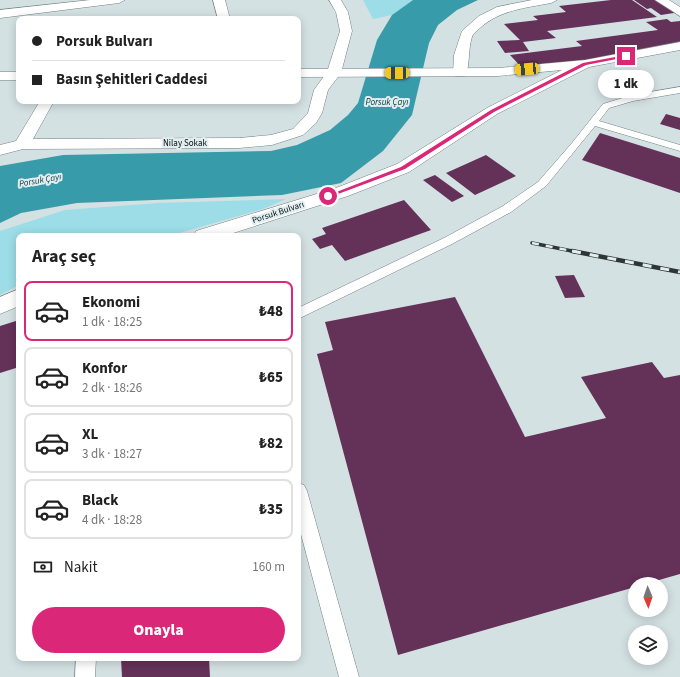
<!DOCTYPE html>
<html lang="tr">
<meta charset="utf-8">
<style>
:root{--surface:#fff;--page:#f6f6f6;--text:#222;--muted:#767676;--line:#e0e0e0;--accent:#db2777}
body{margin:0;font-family:"Source Sans 3",sans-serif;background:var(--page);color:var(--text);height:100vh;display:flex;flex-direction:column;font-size:15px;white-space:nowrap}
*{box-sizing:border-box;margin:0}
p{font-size:13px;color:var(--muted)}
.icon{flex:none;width:22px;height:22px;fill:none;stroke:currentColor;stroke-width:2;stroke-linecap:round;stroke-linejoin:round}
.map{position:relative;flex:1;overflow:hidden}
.details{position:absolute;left:16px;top:233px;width:285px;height:428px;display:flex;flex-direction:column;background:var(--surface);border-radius:8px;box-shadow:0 2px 10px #0003}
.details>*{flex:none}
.hud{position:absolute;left:16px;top:16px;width:285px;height:88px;border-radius:8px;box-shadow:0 2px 10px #0003;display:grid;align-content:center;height:88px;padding:0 16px;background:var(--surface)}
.needle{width:26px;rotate:178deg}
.fabs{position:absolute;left:628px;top:577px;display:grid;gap:8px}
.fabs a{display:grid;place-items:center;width:40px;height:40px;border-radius:50%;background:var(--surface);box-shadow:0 2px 10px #0003;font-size:20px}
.end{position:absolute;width:18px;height:18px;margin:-9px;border:5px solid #db2777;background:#fff;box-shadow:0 0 0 2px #fff}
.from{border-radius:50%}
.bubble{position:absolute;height:28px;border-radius:14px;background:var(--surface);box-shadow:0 2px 10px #0003;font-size:13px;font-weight:800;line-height:28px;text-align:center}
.car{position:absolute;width:12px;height:24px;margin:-12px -6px;border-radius:5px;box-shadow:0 0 3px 1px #0007;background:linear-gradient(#f5c518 24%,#345 0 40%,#f5c518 0 76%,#345 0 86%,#f5c518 0)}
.hud b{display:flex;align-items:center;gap:14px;height:38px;font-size:15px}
.hud b+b{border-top:1px solid var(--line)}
.hud i{width:10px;height:10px;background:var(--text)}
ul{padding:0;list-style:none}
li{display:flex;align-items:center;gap:12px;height:60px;margin:0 8px 6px;padding:0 8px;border:2px solid var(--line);border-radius:8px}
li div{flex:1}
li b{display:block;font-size:15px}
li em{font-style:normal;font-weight:800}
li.active{border-color:var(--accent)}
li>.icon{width:36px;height:36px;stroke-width:1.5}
h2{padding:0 16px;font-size:18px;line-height:48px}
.pay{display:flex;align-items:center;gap:10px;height:44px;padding:0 16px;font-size:15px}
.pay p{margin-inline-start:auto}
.cta{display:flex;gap:8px;margin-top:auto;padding:8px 16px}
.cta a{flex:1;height:46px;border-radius:24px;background:var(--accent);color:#fff;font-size:16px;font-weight:800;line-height:46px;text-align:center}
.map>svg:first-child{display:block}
.green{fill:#9ddde7}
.water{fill:#389ba9}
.building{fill:#643158}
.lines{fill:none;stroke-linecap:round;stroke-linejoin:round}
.service-casing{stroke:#748082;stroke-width:1}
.minor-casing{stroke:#748082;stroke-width:1}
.secondary-casing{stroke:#748082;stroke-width:1}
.service{fill:#fff;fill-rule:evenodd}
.minor{fill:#fff;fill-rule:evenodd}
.secondary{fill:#fff;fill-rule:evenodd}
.rail-far1-casing{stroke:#2e3535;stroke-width:3.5}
.rail-casing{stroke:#2e3535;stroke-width:4.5}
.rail-far1{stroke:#e1eef0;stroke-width:2.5;stroke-dasharray:7;stroke-linecap:butt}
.rail{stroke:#e1eef0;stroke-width:3;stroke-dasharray:9;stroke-linecap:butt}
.route{fill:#db2777}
.labels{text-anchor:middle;stroke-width:4;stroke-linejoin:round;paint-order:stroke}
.far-water-label{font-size:9px;font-style:italic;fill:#06353c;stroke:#e1eef0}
.far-street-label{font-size:9px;fill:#0b1010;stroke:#e1eef0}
</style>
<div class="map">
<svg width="680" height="677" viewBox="0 0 680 677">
<rect width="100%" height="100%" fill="#d4e1e3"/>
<path class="green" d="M 363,0 L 413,0 L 392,15 L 373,19 Z
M 286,199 L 263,209 L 169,236 L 19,236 L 19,285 L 0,295 L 0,231 L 65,210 L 158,203 Z"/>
<path class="water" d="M 413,0 L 478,0 L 457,10 L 438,25 L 429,43 L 412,115 L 383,151 L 341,183 L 282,195 L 77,203 L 21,213 L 0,223 L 0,166 L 63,155 L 271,151 L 297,145 L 330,130 L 348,115 L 358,103 L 377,40 L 392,15 Z"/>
<path class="building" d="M 611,0 L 632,0 L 657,17 L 547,31 L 556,38 L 523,42 L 529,51 L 505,53 L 497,41 L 520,40 L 504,24 L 538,20 L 533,16 L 566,12 L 559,6 Z
M 634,0 L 664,0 L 680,10 L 680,12 L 661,15 L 651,8 L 647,9 Z
M 667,19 L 671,22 L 680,21 L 680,46 L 525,71 L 510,55 L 582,46 L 576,41 L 658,30 L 646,22 Z
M 666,114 L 680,118 L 680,130 L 660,124 Z
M 600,133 L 680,158 L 680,193 L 582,160 Z
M 486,155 L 516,176 L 475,195 L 446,173 Z
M 435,175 L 464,196 L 452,202 L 423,180 Z
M 404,200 L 431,230 L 345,261 L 332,245 L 320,249 L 312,239 L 326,234 L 322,228 Z
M 574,275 L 585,297 L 565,298 L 555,276 Z
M 455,297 L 525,437 L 606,418 L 581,377 L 652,362 L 664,378 L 680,375 L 680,574 L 645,584 L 635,584 L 635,587 L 398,655 L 317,354 L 333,350 L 325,322 Z
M 19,320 L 19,367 L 0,373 L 0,326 Z
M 121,658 L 209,658 L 210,677 L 122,677 Z"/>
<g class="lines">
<g class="service-casing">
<path id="service" d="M 680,87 L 680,93 L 633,101 L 609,108 L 599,121 L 680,145 L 680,151 L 595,126 L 546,186 L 511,212 L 452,244 L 298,319 L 298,308 L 444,238 L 503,206 L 538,182 L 572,143 L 603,104 L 632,95 Z
M 298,483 L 304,485 L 307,491 L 359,677 L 339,677 L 298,523 Z
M 76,658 L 96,658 L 95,677 L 75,677 Z"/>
</g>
<g class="minor-casing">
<path id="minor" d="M 90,0 L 125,0 L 119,3 L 0,18 L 0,10 Z
M 213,0 L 225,0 L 230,19 L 218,19 Z
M 329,0 L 341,0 L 348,12 L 352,31 L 341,73 L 328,90 L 322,113 L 316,123 L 303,135 L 272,145 L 239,148 L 23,149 L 0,155 L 0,145 L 16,141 L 40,101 L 54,101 L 33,139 L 239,138 L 271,135 L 293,129 L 308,113 L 314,90 L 327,72 L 340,31 L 336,12 Z
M 532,0 L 557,0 L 551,3 C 525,8 500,10 480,28 C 477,31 473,33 472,37 C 468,48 470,68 465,76 L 455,76 L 453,73 L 454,55 L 462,31 L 479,16 L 497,7 Z
M 655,0 L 669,0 L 680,7 L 680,16 Z"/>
</g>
<g class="secondary-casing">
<path id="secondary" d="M 680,42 L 680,50 L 589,67 L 497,114 L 409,172 L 348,196 L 224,236 L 194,236 L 196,231 L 336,188 L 397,164 L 487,108 L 562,70 L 498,76 L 298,77 L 298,69 L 498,68 L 585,60 Z
M 0,72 L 19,72 L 19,80 L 0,80 Z
M 19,289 L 19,306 L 0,314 L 0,297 Z"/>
</g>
<use href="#service" class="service"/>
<use href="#minor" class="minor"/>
<use href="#secondary" class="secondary"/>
<g class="rail-far1-casing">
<path id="rail-far1" d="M 532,243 L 577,252"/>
</g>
<g class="rail-casing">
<path id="rail" d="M 572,251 L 680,272"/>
</g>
<use href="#rail-far1" class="rail-far1"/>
<use href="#rail" class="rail"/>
</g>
<path class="route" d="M 626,55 L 627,57 L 586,65 L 494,112 L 405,169 L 330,197 L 326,196 L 401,167 L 491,110 L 583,63 Z"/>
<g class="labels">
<g class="far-water-label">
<text x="387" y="105">Porsuk Çayı</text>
<text transform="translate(40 180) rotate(-10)" y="3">Porsuk Çayı</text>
</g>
<g class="far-street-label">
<text x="185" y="146">Nilay Sokak</text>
<text transform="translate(278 212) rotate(-18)" y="3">Porsuk Bulvarı</text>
</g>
</g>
</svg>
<div class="fabs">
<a><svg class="needle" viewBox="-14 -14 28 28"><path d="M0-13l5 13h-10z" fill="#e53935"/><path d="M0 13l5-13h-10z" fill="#767676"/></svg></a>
<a><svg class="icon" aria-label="layers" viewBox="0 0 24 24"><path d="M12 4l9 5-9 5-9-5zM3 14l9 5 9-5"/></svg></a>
</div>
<i class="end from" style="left:328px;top:196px"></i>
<i class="end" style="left:626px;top:56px"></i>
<div class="bubble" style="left:598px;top:70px;width:56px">1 dk</div>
<i class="car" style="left:527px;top:69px;rotate:265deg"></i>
<i class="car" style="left:397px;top:73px;rotate:270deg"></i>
<div class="hud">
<b><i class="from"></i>Porsuk Bulvarı</b>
<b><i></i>Basın Şehitleri Caddesi</b>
</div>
<section class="details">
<h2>Araç seç</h2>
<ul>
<li class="active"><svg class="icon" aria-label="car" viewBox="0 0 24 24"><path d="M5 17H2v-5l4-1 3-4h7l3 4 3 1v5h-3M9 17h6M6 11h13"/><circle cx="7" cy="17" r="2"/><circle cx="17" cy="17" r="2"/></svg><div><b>Ekonomi</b><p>1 dk · 18:25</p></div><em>₺48</em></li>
<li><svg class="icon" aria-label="car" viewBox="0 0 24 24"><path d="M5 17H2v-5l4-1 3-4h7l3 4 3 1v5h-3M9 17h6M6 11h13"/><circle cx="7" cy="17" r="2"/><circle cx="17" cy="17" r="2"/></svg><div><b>Konfor</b><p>2 dk · 18:26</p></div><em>₺65</em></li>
<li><svg class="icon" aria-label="car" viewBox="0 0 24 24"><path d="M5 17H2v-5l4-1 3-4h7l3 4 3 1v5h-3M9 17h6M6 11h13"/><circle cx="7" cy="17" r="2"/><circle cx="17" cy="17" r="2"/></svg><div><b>XL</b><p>3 dk · 18:27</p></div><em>₺82</em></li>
<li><svg class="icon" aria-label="car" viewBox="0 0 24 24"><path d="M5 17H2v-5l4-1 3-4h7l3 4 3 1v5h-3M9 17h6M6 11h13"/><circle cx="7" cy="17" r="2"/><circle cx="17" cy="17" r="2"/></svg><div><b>Black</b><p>4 dk · 18:28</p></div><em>₺35</em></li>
</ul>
<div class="pay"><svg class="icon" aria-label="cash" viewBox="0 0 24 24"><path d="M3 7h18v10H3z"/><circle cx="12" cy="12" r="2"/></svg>Nakit<p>160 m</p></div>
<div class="cta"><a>Onayla</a></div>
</section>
</div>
